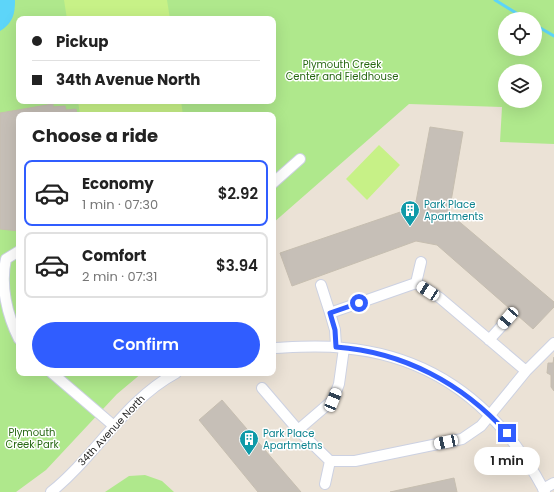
<!DOCTYPE html>
<meta charset="utf-8">
<style>
:root{--surface:#fff;--page:#f6f6f6;--text:#222;--muted:#767676;--line:#e0e0e0;--accent:#305dff}
body{margin:0;font-family:Poppins,sans-serif;background:var(--page);color:var(--text);height:100vh;display:flex;flex-direction:column;font-size:15px;white-space:nowrap}
*{box-sizing:border-box;margin:0}
p{font-size:13px;color:var(--muted)}
.icon{flex:none;width:22px;height:22px;fill:none;stroke:currentColor;stroke-width:2;stroke-linecap:round;stroke-linejoin:round}
.map{position:relative;flex:1;overflow:hidden}
.details{position:absolute;left:16px;top:112px;width:260px;height:264px;display:flex;flex-direction:column;background:var(--surface);border-radius:8px;box-shadow:0 4px 16px #0002}
.details>*{flex:none}
.top-card{position:absolute;left:16px;top:16px;width:260px;height:88px;border-radius:8px;box-shadow:0 4px 16px #0002;display:grid;align-content:center;height:88px;padding:0 16px;background:var(--surface)}
.fabs{position:absolute;left:498px;top:12px;display:grid;gap:8px}
.fabs a{display:grid;place-items:center;width:44px;height:44px;border-radius:50%;background:var(--surface);box-shadow:0 4px 16px #0002;font-size:20px}
.end{position:absolute;width:18px;height:18px;margin:-9px;border:5px solid #305dff;background:#fff;box-shadow:0 0 0 2px #fff}
.from{border-radius:50%}
.bubble{position:absolute;height:28px;border-radius:14px;background:var(--surface);box-shadow:0 4px 16px #0002;font-size:13px;font-weight:600;line-height:28px;text-align:center}
.car{position:absolute;width:12px;height:24px;margin:-12px -6px;border-radius:5px;box-shadow:0 0 3px 1px #0007;background:linear-gradient(#fff 24%,#345 0 40%,#fff 0 76%,#345 0 86%,#fff 0)}
.top-card b{display:flex;align-items:center;gap:14px;height:38px;font-size:15px}
.top-card b+b{border-top:1px solid var(--line)}
.top-card i{width:10px;height:10px;background:var(--text)}
ul{padding:0;list-style:none}
li{display:flex;align-items:center;gap:12px;height:66px;margin:0 8px 6px;padding:0 8px;border:2px solid var(--line);border-radius:8px}
li div{flex:1}
li b{display:block;font-size:15px}
li em{font-style:normal;font-weight:600}
li.selected{border-color:var(--accent)}
li>.icon{width:36px;height:36px;stroke-width:1.5}
h2{padding:0 16px;font-size:18px;line-height:48px}
.action{display:flex;gap:8px;margin-top:auto;padding:8px 16px}
.action a{flex:1;height:46px;border-radius:24px;background:var(--accent);color:#fff;font-size:16px;font-weight:600;line-height:46px;text-align:center}
.map>svg:first-child{display:block}
.green{fill:#afe88c;fill-rule:evenodd}
.pitch{fill:#c7f187}
.water{fill:#5dd5f9}
.lines{fill:none;stroke-linecap:round;stroke-linejoin:round}
.stream{stroke:#5dd5f9;stroke-width:3}
.building{fill:#c6bfb7;stroke:#c6beb0}
.minor-casing{stroke:#ccd1e2;stroke-width:12}
.minor{stroke:#fff;stroke-width:10}
.route{stroke:#305dff;stroke-width:5}
.labels{text-anchor:middle;stroke-width:3;stroke-linejoin:round;paint-order:stroke}
.park-label{font-size:10px;fill:#276812;stroke:#fff}
.culture-label{font-size:10px;fill:#0d838f;stroke:#fff;text-anchor:start}
.street-label{font-size:10px;fill:#272727;stroke:#fff}
</style>
<div class="map">
<svg width="554" height="492" viewBox="0 0 554 492">
<rect width="100%" height="100%" fill="#ebe2d6"/>
<path class="green" d="M 0,0 L 554,0 L 554,144 L 500,142 L 502,107 L 409,104 L 273,223 L 273,115 L 19,115 L 19,373 L 142,373 L 117,394 L 46,470 L 16,492 L 0,492 ZM 19,19 L 273,19 L 273,101 L 19,101 ZM 505,19 L 535,19 L 535,49 L 505,49 ZM 505,71 L 535,71 L 535,101 L 505,101 Z
M 145,475 L 162,481 L 174,492 L 105,492 L 129,476 Z"/>
<path class="pitch" d="M 64,0 L 167,0 L 170,19 L 67,19 Z
M 78,101 L 181,101 L 183,115 L 80,115 Z
M 379,145 L 400,165 L 367,200 L 346,179 Z"/>
<path class="water" d="M 0,0 L 15,0 C 15,14 13,23 0,31 Z"/>
<g class="lines">
<path class="stream" d="M 495,0 L 526,19
M 535,25 L 554,36"/>
</g>
<path class="building" d="M 53,104 L 53,107 L 65,106 L 66,110 L 76,109 L 77,115 L 19,115 L 19,231 L 0,229 L 0,113 Z
M 430,127 L 463,132 L 449,213 L 554,302 L 554,307 L 533,329 L 437,245 L 416,241 L 292,286 L 280,253 L 415,207 Z
M 554,357 L 554,391 L 551,387 L 551,375 L 547,373 L 548,363 L 553,363 Z
M 222,400 L 301,492 L 258,492 L 199,420 Z
M 454,478 L 457,492 L 390,492 Z"/>
<g class="lines">
<g class="minor-casing">
<path id="minor" d="M 273,183 L 300,159
M 19,251 L 6,259 C 0,285 7,315 19,339
M 416,283 L 421,262
M 321,285 L 330,313
M 489,340 L 508,319
M 273,348 C 296,347 320,345 343,348 C 437,356 502,411 545,492
M 526,371 L 554,343
M 52,373 L 114,426
M 262,388 L 298,430 L 333,400 L 339,384 L 344,348
M 298,430 L 330,461 L 355,461 L 462,439 L 481,426 L 526,371 L 440,298 L 416,283 L 330,313 L 335,330 L 336,347
M 325,484 L 330,461
M 543,489 L 554,483
M 51,492 C 96,456 124,401 176,373"/>
</g>
<use href="#minor" class="minor"/>
</g>
<g class="lines">
<path class="route" d="M 359,303 L 330,313 L 335,330 L 336,347 C 403,352 462,383 507,433"/>
</g>
<defs>
<g id="building-pin" transform="scale(1)"><path d="M0 17L-7.5 6A9.5 9.5 0 1 1 7.5 6Z" fill="#0f9aa8" stroke="#fff"/><path d="M-4-6H4V6H1V3H-1V6H-4ZM-2.5-4.3h1.7v1.8h-1.7ZM.8-4.3h1.7v1.8H.8ZM-2.5-1h1.7V.8h-1.7ZM.8-1h1.7V.8H.8Z" fill="#fff"/></g>
</defs>
<g fill-rule="evenodd">
<use href="#building-pin" x="410" y="210"/>
<use href="#building-pin" x="249" y="439"/>
</g>
<g class="labels">
<g class="park-label">
<text x="342" y="68">Plymouth Creek<tspan x="342" dy="12">Center and Fieldhouse</tspan></text>
<text x="32" y="436">Plymouth<tspan x="32" dy="12">Creek Park</tspan></text>
</g>
<g class="culture-label">
<text x="424" y="208">Park Place<tspan x="424" dy="12">Apartments</tspan></text>
<text x="263" y="437">Park Place<tspan x="263" dy="12">Apartmetns</tspan></text>
</g>
<g class="street-label">
<text transform="translate(111 430) rotate(-47)" y="4">34th Avenue North</text>
</g>
</g>
</svg>
<div class="fabs">
<a><svg class="icon" aria-label="locate" viewBox="0 0 24 24"><circle cx="12" cy="12" r="6"/><path d="M12 2v4M12 18v4M2 12h4M18 12h4"/></svg></a>
<a><svg class="icon" aria-label="layers" viewBox="0 0 24 24"><path d="M12 4l9 5-9 5-9-5zM3 14l9 5 9-5"/></svg></a>
</div>
<i class="end from" style="left:359px;top:303px"></i>
<i class="end" style="left:507px;top:433px"></i>
<div class="bubble" style="left:474px;top:447px;width:66px">1 min</div>
<i class="car" style="left:428px;top:291px;rotate:303deg"></i>
<i class="car" style="left:508px;top:318px;rotate:221deg"></i>
<i class="car" style="left:333px;top:400px;rotate:22deg"></i>
<i class="car" style="left:446px;top:442px;rotate:258deg"></i>
<div class="top-card">
<b><i class="from"></i>Pickup</b>
<b><i></i>34th Avenue North</b>
</div>
<section class="details">
<h2>Choose a ride</h2>
<ul>
<li class="selected"><svg class="icon" aria-label="car" viewBox="0 0 24 24"><path d="M5 17H2v-5l4-1 3-4h7l3 4 3 1v5h-3M9 17h6M6 11h13"/><circle cx="7" cy="17" r="2"/><circle cx="17" cy="17" r="2"/></svg><div><b>Economy</b><p>1 min · 07:30</p></div><em>$2.92</em></li>
<li><svg class="icon" aria-label="car" viewBox="0 0 24 24"><path d="M5 17H2v-5l4-1 3-4h7l3 4 3 1v5h-3M9 17h6M6 11h13"/><circle cx="7" cy="17" r="2"/><circle cx="17" cy="17" r="2"/></svg><div><b>Comfort</b><p>2 min · 07:31</p></div><em>$3.94</em></li>
</ul>
<div class="action"><a>Confirm</a></div>
</section>
</div>
